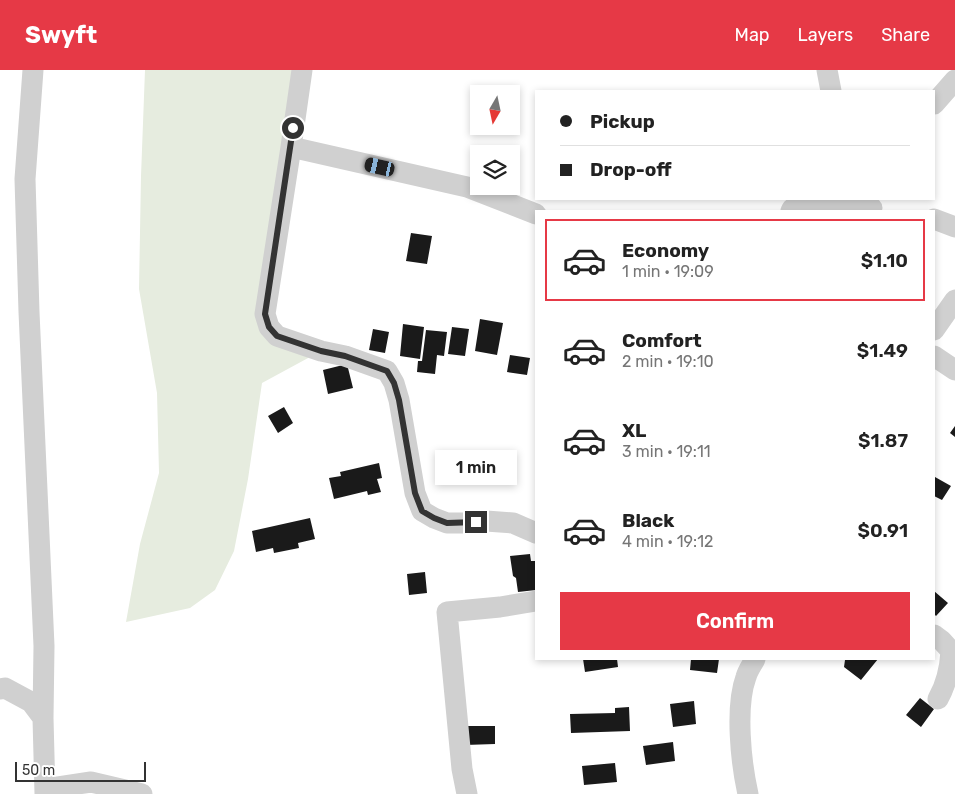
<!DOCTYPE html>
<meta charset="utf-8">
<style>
:root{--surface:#fff;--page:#f2f2f2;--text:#222;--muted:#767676;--line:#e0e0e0;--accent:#e63946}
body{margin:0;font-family:Rubik,sans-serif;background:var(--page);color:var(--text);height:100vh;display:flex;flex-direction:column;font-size:19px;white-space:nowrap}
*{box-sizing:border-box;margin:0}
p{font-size:16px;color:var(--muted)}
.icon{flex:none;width:28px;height:28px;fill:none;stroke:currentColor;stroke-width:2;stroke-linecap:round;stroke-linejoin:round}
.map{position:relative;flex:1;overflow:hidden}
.panel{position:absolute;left:535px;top:140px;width:400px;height:450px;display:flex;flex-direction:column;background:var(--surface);border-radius:0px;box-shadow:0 2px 8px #0003}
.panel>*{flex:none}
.guide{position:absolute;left:535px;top:20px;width:400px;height:110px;border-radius:0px;box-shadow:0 2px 8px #0003;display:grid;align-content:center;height:110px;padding:0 25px;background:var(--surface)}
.needle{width:32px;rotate:189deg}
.controls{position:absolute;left:470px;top:15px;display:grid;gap:10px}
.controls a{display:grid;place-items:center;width:50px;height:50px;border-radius:0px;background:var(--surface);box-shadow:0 2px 8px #0003;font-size:25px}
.scale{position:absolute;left:15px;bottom:12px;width:131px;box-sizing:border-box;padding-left:5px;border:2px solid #333;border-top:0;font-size:14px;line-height:18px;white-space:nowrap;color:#333;-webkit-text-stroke:4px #fff;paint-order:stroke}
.end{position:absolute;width:22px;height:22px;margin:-11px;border:6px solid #333;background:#fff;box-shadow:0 0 0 2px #fff}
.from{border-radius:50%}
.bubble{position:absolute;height:35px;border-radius:0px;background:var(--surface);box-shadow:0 2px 8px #0003;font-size:16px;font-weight:600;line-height:35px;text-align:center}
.car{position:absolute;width:15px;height:30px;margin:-15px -8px;border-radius:6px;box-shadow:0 0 4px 1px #0007;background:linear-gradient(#222 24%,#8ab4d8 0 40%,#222 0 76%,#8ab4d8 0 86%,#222 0)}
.guide b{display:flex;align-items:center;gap:18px;height:48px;font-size:19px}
.guide b+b{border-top:1px solid var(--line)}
.guide i{width:12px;height:12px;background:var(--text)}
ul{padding:9px 0 0;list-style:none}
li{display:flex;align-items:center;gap:15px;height:82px;margin:0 10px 8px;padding:0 15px;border:2px solid transparent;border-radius:0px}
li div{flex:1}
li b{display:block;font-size:19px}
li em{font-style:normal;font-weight:600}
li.on{border-color:var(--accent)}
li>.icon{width:45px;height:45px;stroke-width:1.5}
.action{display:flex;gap:10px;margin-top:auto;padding:10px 25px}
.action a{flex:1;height:58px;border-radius:0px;background:var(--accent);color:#fff;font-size:20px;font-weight:600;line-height:58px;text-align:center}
header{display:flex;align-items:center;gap:30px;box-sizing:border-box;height:70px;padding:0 25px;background:var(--accent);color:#fff}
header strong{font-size:24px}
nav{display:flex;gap:28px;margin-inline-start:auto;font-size:18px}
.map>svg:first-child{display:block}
.green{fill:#e6ecdf}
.building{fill:#1a1a1a}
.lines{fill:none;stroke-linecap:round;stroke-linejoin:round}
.minor{stroke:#d0d0d0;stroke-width:21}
.route{stroke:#333;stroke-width:6}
</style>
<header>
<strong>Swyft</strong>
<nav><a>Map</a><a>Layers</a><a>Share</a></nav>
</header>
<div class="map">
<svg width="955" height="724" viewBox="0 0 955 724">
<rect width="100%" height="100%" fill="#fff"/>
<path class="green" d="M 145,0 L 302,0 L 269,257 L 321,281 L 262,313 L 248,409 L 234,481 L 215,520 L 190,538 L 126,552 L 140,474 L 159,403 L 157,323 L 139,219 L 141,106 Z"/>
<path class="building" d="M 411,163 L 432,166 L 427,194 L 406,191 Z
M 480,249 L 503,253 L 497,285 L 475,281 Z
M 403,254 L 424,257 L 420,289 L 400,286 Z
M 452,257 L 469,259 L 465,286 L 448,284 Z
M 373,259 L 389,262 L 385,283 L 369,280 Z
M 426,260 L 447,262 L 444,286 L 437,285 L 435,304 L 417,302 L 418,291 L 422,291 Z
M 510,285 L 530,288 L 527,305 L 507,302 Z
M 347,294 L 353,318 L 328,324 L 323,300 Z
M 284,337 L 293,353 L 278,363 L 268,346 Z
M 955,356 L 955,367 L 950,363 Z
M 379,393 L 382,408 L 377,409 L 381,422 L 368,425 L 367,421 L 334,429 L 329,408 L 341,406 L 340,402 Z
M 935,407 L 951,416 L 942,430 L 934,426 Z
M 310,448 L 315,469 L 298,473 L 299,478 L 274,483 L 273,478 L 256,482 L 252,461 Z
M 530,484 L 531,491 L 536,491 L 536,520 L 518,522 L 516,508 L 513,506 L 510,486 Z
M 425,502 L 427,523 L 409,525 L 407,504 Z
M 934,521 L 948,533 L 936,546 L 934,544 Z
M 583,589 L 617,589 L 618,597 L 585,602 Z
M 691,589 L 719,589 L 717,603 L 690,600 Z
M 843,589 L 878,589 L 861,610 L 844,597 L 845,590 Z
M 920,628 L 934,639 L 921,657 L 906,645 Z
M 694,631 L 696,654 L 673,657 L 670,634 Z
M 629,637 L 630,661 L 571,663 L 570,644 L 615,643 L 615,638 Z
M 465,656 L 495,656 L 495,674 L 465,675 Z
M 673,672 L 675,691 L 646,695 L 643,676 Z
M 615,693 L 617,712 L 584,715 L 582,696 Z"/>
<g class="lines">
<path class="minor" d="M 33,0 L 25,109 L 29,242 L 44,576 L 43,648 L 45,724
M 302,0 L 291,77 L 467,117 L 536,144
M 827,0 L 831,21
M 934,34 L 955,10
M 291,77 L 265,244 L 269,257 L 277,266 L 321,281 L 345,286 L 387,301 L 394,313 L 399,330 L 415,423 L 422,441 L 434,448 L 447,453 L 465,453 L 486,451 L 513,453 L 536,463
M 791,141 L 792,139 L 872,138
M 934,149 L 955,157
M 934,260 L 955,230
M 934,286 L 955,300
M 934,565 L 942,571 L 951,581 C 950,599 947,613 938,629
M 0,619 L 5,618 L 31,632 L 43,648
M 45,719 L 91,712 L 142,724
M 467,724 L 462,699 L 447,542 L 500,537 L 536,531
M 748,724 C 741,693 735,637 746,607 C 748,600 752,595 755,589"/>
</g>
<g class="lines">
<path class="route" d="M 293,58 L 265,244 L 269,257 L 277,266 L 321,281 L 345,286 L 387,301 L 394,313 L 399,330 L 415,423 L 422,441 L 434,448 L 447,453 L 476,452"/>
</g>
</svg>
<div class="controls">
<a><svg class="needle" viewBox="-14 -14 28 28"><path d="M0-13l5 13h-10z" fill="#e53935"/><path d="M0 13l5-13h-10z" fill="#767676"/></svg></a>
<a><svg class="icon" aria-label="layers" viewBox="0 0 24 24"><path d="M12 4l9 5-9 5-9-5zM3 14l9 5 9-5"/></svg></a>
</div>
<div class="scale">50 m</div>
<i class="end from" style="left:293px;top:58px"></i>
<i class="end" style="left:476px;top:452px"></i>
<div class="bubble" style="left:435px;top:380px;width:82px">1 min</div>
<i class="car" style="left:380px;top:97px;rotate:283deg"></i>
<div class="guide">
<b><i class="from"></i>Pickup</b>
<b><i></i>Drop-off</b>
</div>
<section class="panel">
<ul>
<li class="on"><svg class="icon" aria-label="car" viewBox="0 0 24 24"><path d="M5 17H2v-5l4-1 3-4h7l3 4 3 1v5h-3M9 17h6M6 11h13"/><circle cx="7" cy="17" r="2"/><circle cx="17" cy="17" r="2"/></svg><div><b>Economy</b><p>1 min · 19:09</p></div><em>$1.10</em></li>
<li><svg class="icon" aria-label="car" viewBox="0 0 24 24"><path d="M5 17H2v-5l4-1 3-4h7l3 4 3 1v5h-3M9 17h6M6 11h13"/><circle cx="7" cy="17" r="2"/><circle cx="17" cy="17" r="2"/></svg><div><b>Comfort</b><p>2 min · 19:10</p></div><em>$1.49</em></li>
<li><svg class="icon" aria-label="car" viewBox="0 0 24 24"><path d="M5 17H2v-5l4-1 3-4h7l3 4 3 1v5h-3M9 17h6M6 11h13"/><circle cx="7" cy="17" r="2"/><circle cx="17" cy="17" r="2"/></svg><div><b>XL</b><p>3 min · 19:11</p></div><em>$1.87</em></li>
<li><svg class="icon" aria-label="car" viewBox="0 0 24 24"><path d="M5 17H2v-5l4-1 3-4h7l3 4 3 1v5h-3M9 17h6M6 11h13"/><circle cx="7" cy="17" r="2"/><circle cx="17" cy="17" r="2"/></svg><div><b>Black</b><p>4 min · 19:12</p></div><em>$0.91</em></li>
</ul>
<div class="action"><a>Confirm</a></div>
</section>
</div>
